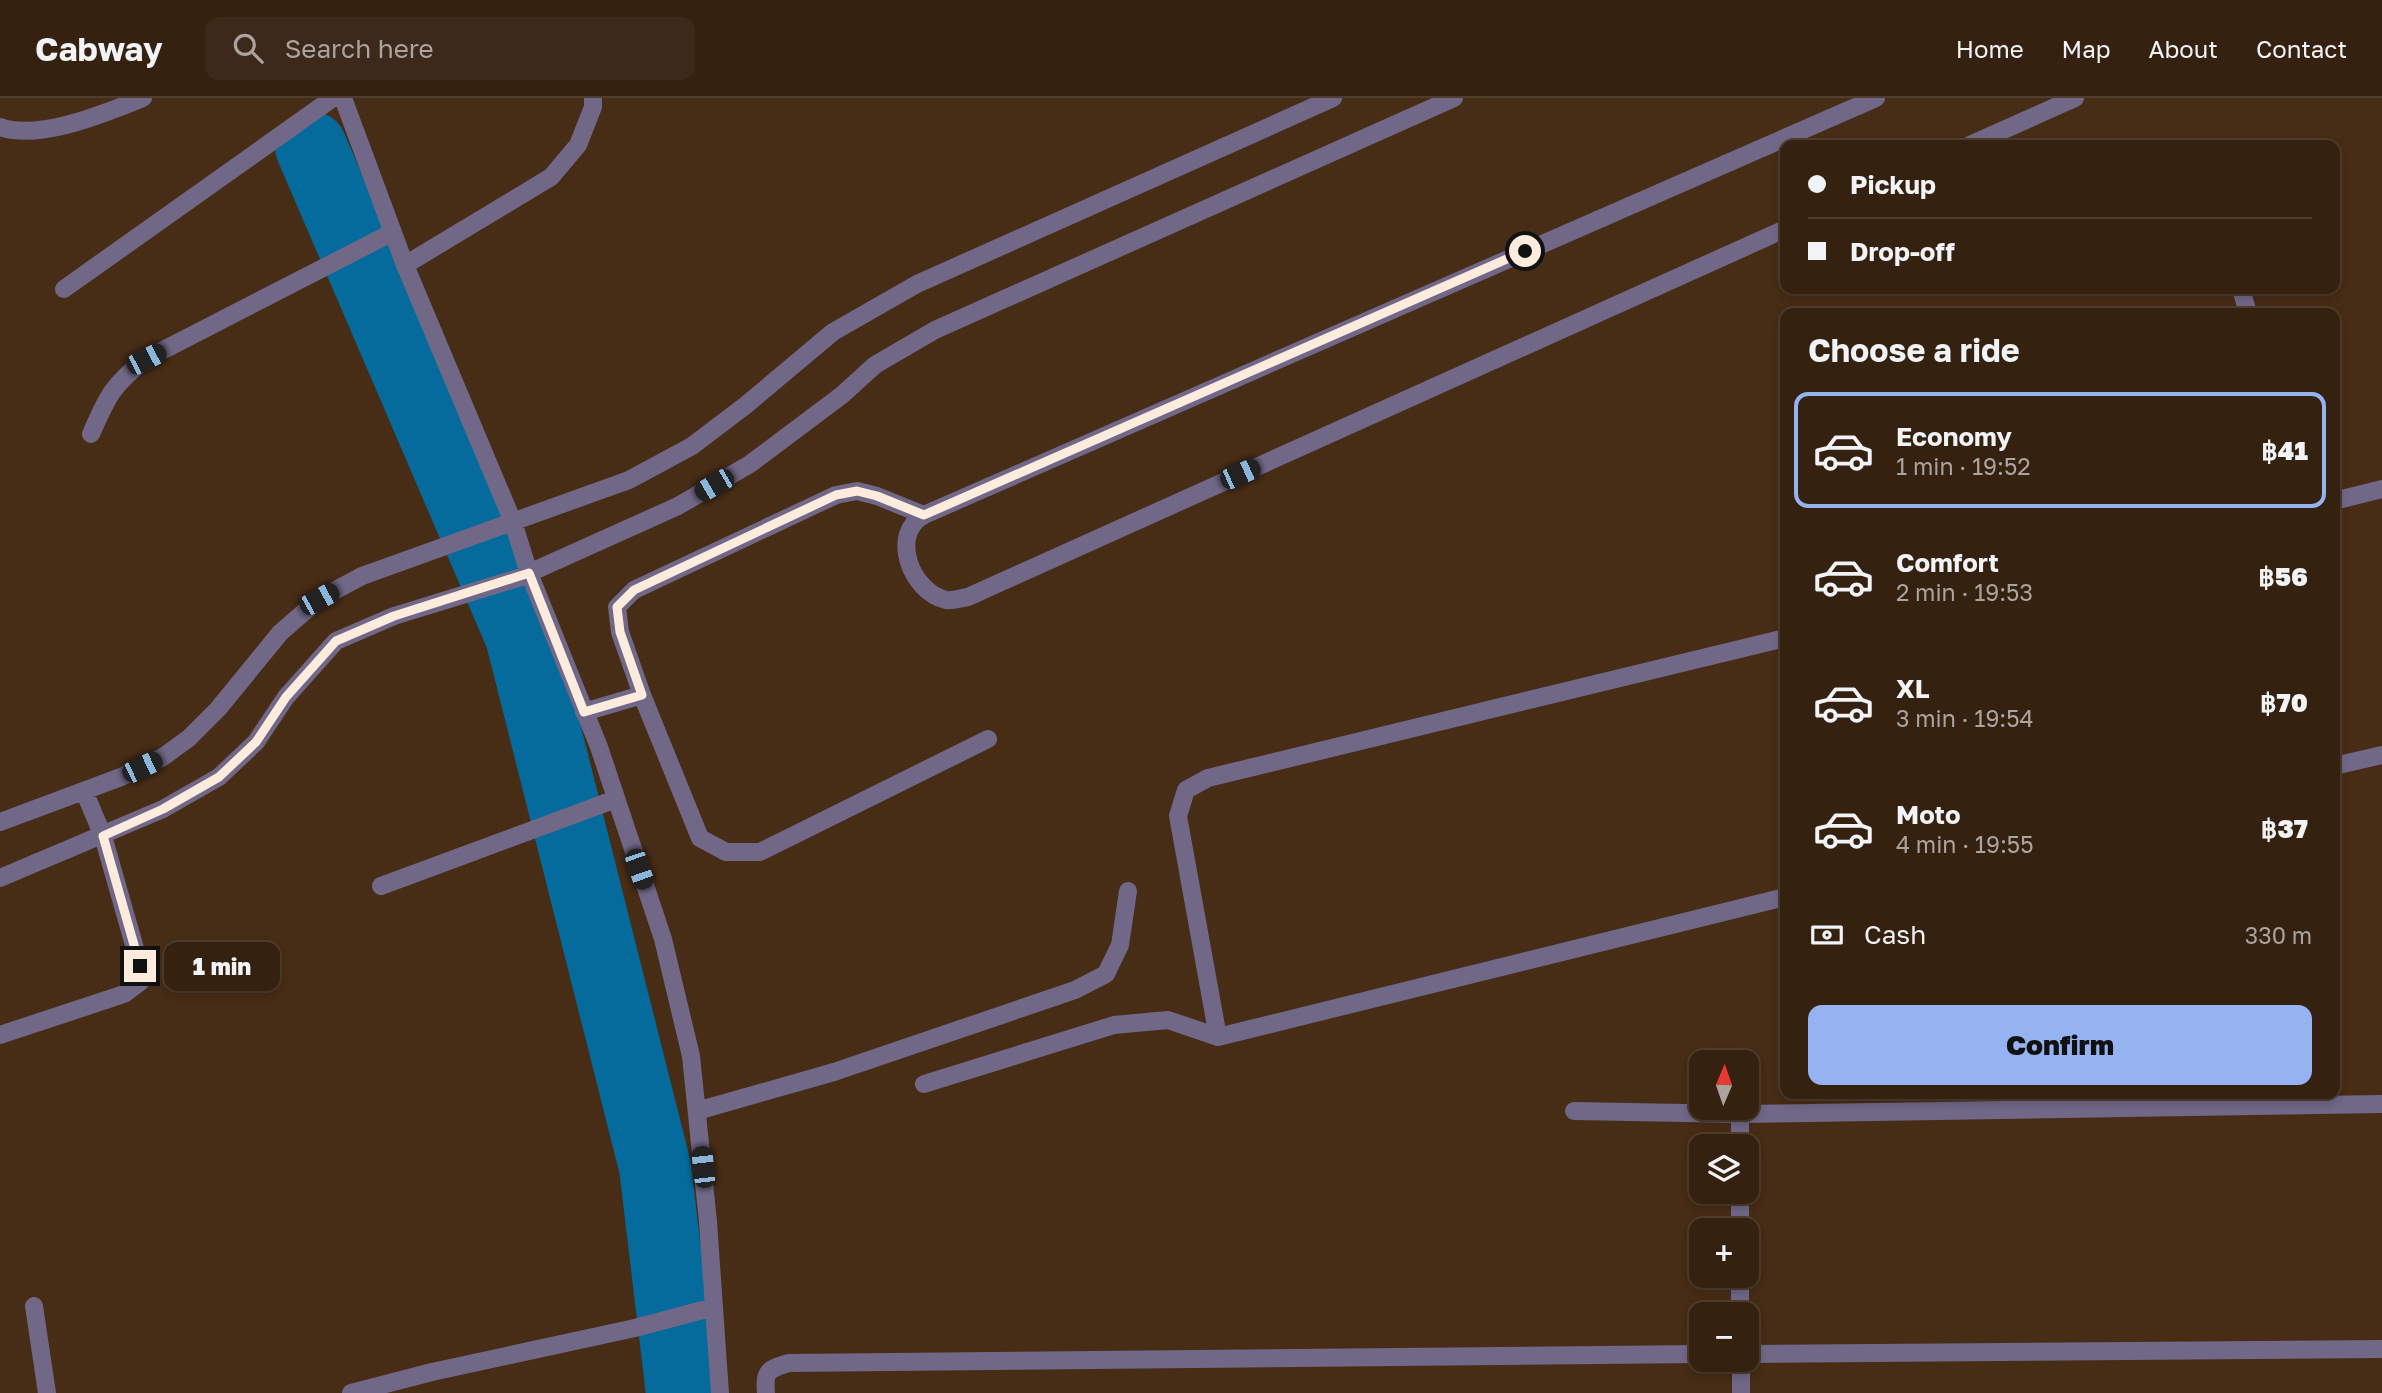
<!DOCTYPE html>
<meta charset="utf-8">
<style>
:root{--surface:#352110;--page:#3d2919;--text:#f1f3f6;--muted:#aaa39f;--line:#4f3e30;--accent:#95b2f1}
body{margin:0;font-family:"Golos Text",sans-serif;background:var(--page);color:var(--text);height:100vh;display:flex;flex-direction:column;font-size:26px;white-space:nowrap}
*{box-sizing:border-box;margin:0}
p{font-size:23px;color:var(--muted)}
.icon{flex:none;width:38px;height:38px;fill:none;stroke:currentColor;stroke-width:2;stroke-linecap:round;stroke-linejoin:round}
.map{position:relative;flex:1;overflow:hidden}
.side{position:absolute;left:1780px;top:210px;width:560px;height:791px;display:flex;flex-direction:column;background:var(--surface);border-radius:14px;box-shadow:0 4px 10px #0003,0 0 0 2px var(--line)}
.side>*{flex:none}
.hud{position:absolute;left:1780px;top:42px;width:560px;height:154px;border-radius:14px;box-shadow:0 4px 10px #0003,0 0 0 2px var(--line);display:grid;align-content:center;height:154px;padding:0 28px;background:var(--surface)}
.needle{width:46px;rotate:2deg}
.buttons{position:absolute;left:1689px;top:952px;display:grid;gap:14px}
.buttons a{display:grid;place-items:center;width:70px;height:70px;border-radius:14px;background:var(--surface);box-shadow:0 4px 10px #0003,0 0 0 2px var(--line);font-size:35px}
.end{position:absolute;width:32px;height:32px;margin:-16px;border:9px solid #fdebde;background:#111;box-shadow:0 0 0 4px #111}
.from{border-radius:50%}
.bubble{position:absolute;height:49px;border-radius:14px;background:var(--surface);box-shadow:0 4px 10px #0003,0 0 0 2px var(--line);font-size:23px;font-weight:800;line-height:49px;text-align:center}
.car{position:absolute;width:21px;height:42px;margin:-21px -10px;border-radius:9px;box-shadow:0 0 5px 2px #0007;background:linear-gradient(#222 24%,#8ab4d8 0 40%,#222 0 76%,#8ab4d8 0 86%,#222 0)}
.hud b{display:flex;align-items:center;gap:24px;height:66px;font-size:26px}
.hud b+b{border-top:2px solid var(--line)}
.hud i{width:18px;height:18px;background:var(--text)}
ul{padding:0;list-style:none}
li{display:flex;align-items:center;gap:21px;height:116px;margin:0 14px 10px;padding:0 14px;border:4px solid transparent;border-radius:14px}
li div{flex:1}
li b{display:block;font-size:26px}
li em{font-style:normal;font-weight:800}
li.current{border-color:var(--accent)}
li>.icon{width:63px;height:63px;stroke-width:1.5}
h2{padding:0 28px;font-size:32px;line-height:84px}
.pay{display:flex;align-items:center;gap:18px;height:77px;padding:0 28px;font-size:26px}
.pay p{margin-inline-start:auto}
.cta{display:flex;gap:14px;margin-top:auto;padding:14px 28px}
.cta a{flex:1;height:80px;border-radius:14px;background:var(--accent);color:#111;font-size:28px;font-weight:800;line-height:80px;text-align:center}
header{display:flex;align-items:center;gap:42px;box-sizing:border-box;height:98px;padding:0 35px;background:var(--surface);border-bottom:2px solid var(--line)}
header strong{font-size:33px}
nav{display:flex;gap:38px;margin-inline-start:auto;font-size:24px}
.search{width:490px;height:63px;background:var(--page);display:flex;align-items:center;gap:18px;box-sizing:border-box;padding:0 24px;border-radius:14px;color:var(--muted);font-size:26px}
.map>svg:first-child{display:block}
.lines{fill:none;stroke-linecap:round;stroke-linejoin:round}
.river{stroke:#046b9c;stroke-width:72}
.service{stroke:#716787;stroke-width:18}
.minor{stroke:#716787;stroke-width:18}
.route{stroke:#fdebde;stroke-width:9}
</style>
<header>
<strong>Cabway</strong>
<div class="search"><svg class="icon" aria-label="search" viewBox="0 0 24 24"><circle cx="10" cy="10" r="6"/><path d="M15 15l6 6"/></svg>Search here</div>
<nav><a>Home</a><a>Map</a><a>About</a><a>Contact</a></nav>
</header>
<div class="map">
<svg width="2382" height="1295" viewBox="0 0 2382 1295">
<rect width="100%" height="100%" fill="#472c16"/>
<g class="lines">
<path class="river" d="M 311,49 L 521,538 L 655,1069 L 682,1295"/>
<path class="service" d="M 0,29 C 40,43 105,15 143,0
M 405,167 L 551,79 L 578,47 L 593,9 L 593,0
M 642,597 L 620,534 L 617,509 L 634,492 L 836,397 L 857,393 L 877,398 L 924,417
M 584,614 L 642,597 L 700,740 L 726,754 L 760,754 L 988,641"/>
<path class="minor" d="M 343,0 L 405,167 L 513,424 L 529,475 L 599,649 L 663,841 L 691,958 L 708,1124 L 720,1295
M 1970,47 L 2075,0
M 1785,131 L 968,499 C 961,500 953,503 946,502 C 911,494 889,436 924,417 L 1876,0
M 64,191 L 333,0
M 2241,191 L 2248,215
M 91,336 C 107,299 113,286 146,261 L 393,134
M 2334,403 L 2382,391
M 1785,540 L 1208,680 L 1186,692 L 1178,718 L 1218,939 L 1785,799
M 2334,668 L 2382,657
M 0,724 L 121,679 L 163,659 L 189,640 L 218,611 L 280,535 L 319,501 L 362,478 L 629,382 L 692,348 L 746,307 L 833,234 L 917,186 L 1333,0
M 0,780 L 163,711 L 219,679 L 256,644 L 286,599 L 336,543 L 394,518 L 518,480 L 678,408 L 750,366 L 842,297 L 875,267 L 935,232 L 1454,0
M 381,788 L 616,701
M 0,937 L 124,896 L 140,884 L 140,868 L 103,738 L 84,693
M 924,986 L 1114,927 L 1168,922 L 1218,939
M 697,1013 L 834,974 L 1075,892 L 1106,876 L 1120,847 L 1128,793
M 1574,1013 L 1740,1016 L 2382,1006
M 1740,1016 L 1740,1048
M 1740,1094 L 1740,1132
M 1740,1178 L 1740,1216
M 34,1208 L 47,1295
M 1746,1256 L 2382,1251
M 1741,1262 L 1741,1295
M 351,1295 L 432,1274 L 635,1230 L 714,1209
M 766,1295 C 764,1273 768,1271 789,1265 L 1701,1256"/>
</g>
<g class="lines">
<path class="route" d="M 140,868 L 103,738 L 163,711 L 219,679 L 256,644 L 286,599 L 336,543 L 394,518 L 529,475 L 584,614 L 642,597 L 620,534 L 617,509 L 634,492 L 836,397 L 857,393 L 877,398 L 924,417 L 1525,153"/>
</g>
</svg>
<div class="buttons">
<a><svg class="needle" viewBox="-14 -14 28 28"><path d="M0-13l5 13h-10z" fill="#e53935"/><path d="M0 13l5-13h-10z" fill="#aaa39f"/></svg></a>
<a><svg class="icon" aria-label="layers" viewBox="0 0 24 24"><path d="M12 4l9 5-9 5-9-5zM3 14l9 5 9-5"/></svg></a>
<a>+</a>
<a>−</a>
</div>
<i class="end from" style="left:1525px;top:153px"></i>
<i class="end" style="left:140px;top:868px"></i>
<div class="bubble" style="left:164px;top:844px;width:116px">1 min</div>
<i class="car" style="left:146px;top:261px;rotate:63deg"></i>
<i class="car" style="left:1240px;top:376px;rotate:66deg"></i>
<i class="car" style="left:714px;top:387px;rotate:240deg"></i>
<i class="car" style="left:319px;top:501px;rotate:61deg"></i>
<i class="car" style="left:142px;top:669px;rotate:64deg"></i>
<i class="car" style="left:639px;top:771px;rotate:161deg"></i>
<i class="car" style="left:703px;top:1069px;rotate:354deg"></i>
<div class="hud">
<b><i class="from"></i>Pickup</b>
<b><i></i>Drop-off</b>
</div>
<section class="side">
<h2>Choose a ride</h2>
<ul>
<li class="current"><svg class="icon" aria-label="car" viewBox="0 0 24 24"><path d="M5 17H2v-5l4-1 3-4h7l3 4 3 1v5h-3M9 17h6M6 11h13"/><circle cx="7" cy="17" r="2"/><circle cx="17" cy="17" r="2"/></svg><div><b>Economy</b><p>1 min · 19:52</p></div><em>฿41</em></li>
<li><svg class="icon" aria-label="car" viewBox="0 0 24 24"><path d="M5 17H2v-5l4-1 3-4h7l3 4 3 1v5h-3M9 17h6M6 11h13"/><circle cx="7" cy="17" r="2"/><circle cx="17" cy="17" r="2"/></svg><div><b>Comfort</b><p>2 min · 19:53</p></div><em>฿56</em></li>
<li><svg class="icon" aria-label="car" viewBox="0 0 24 24"><path d="M5 17H2v-5l4-1 3-4h7l3 4 3 1v5h-3M9 17h6M6 11h13"/><circle cx="7" cy="17" r="2"/><circle cx="17" cy="17" r="2"/></svg><div><b>XL</b><p>3 min · 19:54</p></div><em>฿70</em></li>
<li><svg class="icon" aria-label="car" viewBox="0 0 24 24"><path d="M5 17H2v-5l4-1 3-4h7l3 4 3 1v5h-3M9 17h6M6 11h13"/><circle cx="7" cy="17" r="2"/><circle cx="17" cy="17" r="2"/></svg><div><b>Moto</b><p>4 min · 19:55</p></div><em>฿37</em></li>
</ul>
<div class="pay"><svg class="icon" aria-label="cash" viewBox="0 0 24 24"><path d="M3 7h18v10H3z"/><circle cx="12" cy="12" r="2"/></svg>Cash<p>330 m</p></div>
<div class="cta"><a>Confirm</a></div>
</section>
</div>
